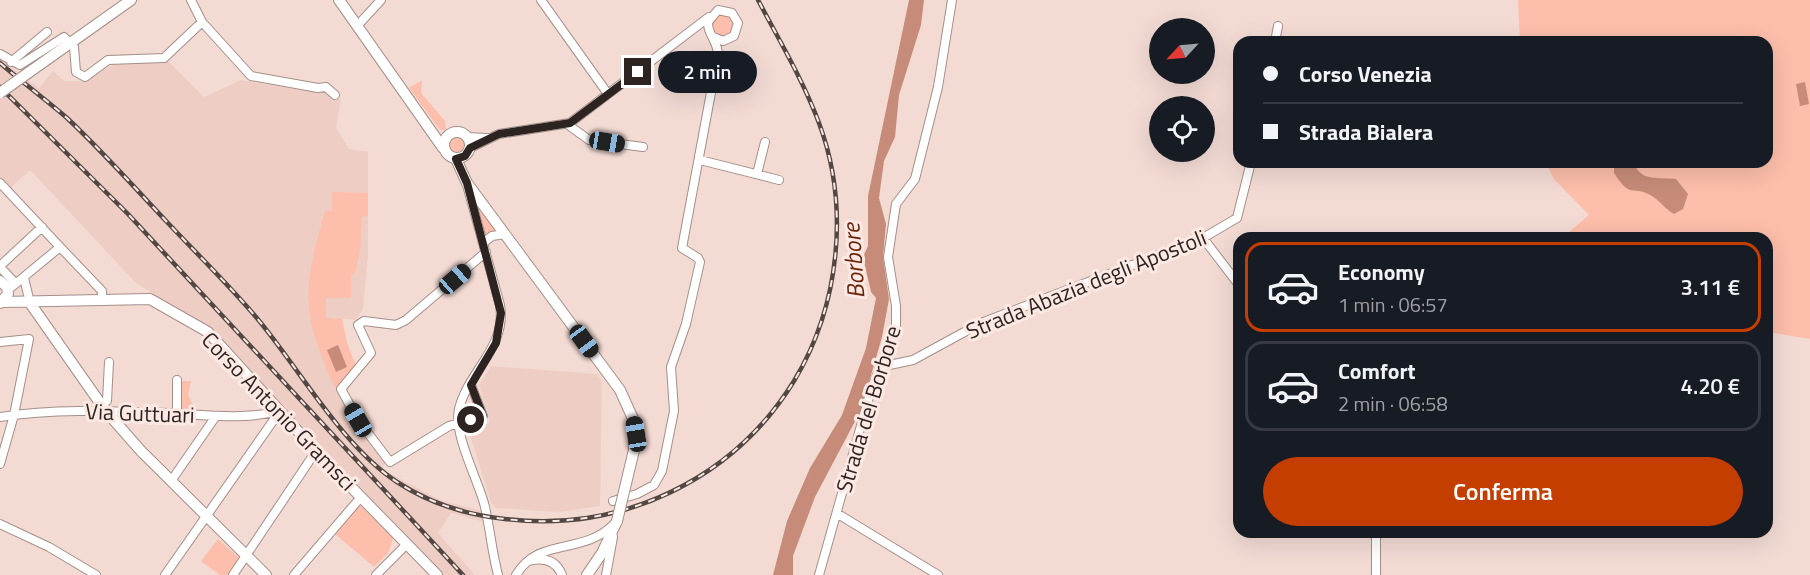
<!DOCTYPE html>
<html lang="it">
<meta charset="utf-8">
<style>
:root{--surface:#171b24;--page:#242831;--text:#f1f3f6;--muted:#9ea1a6;--line:#363941;--accent:#c43d01}
body{margin:0;font-family:"Titillium Web",sans-serif;background:var(--page);color:var(--text);height:100vh;display:flex;flex-direction:column;font-size:22px;white-space:nowrap}
*{box-sizing:border-box;margin:0}
p{font-size:20px;color:var(--muted)}
.icon{flex:none;width:33px;height:33px;fill:none;stroke:currentColor;stroke-width:2;stroke-linecap:round;stroke-linejoin:round}
.map{position:relative;flex:1;overflow:hidden}
.panel{position:absolute;left:1233px;top:232px;width:540px;height:306px;display:flex;flex-direction:column;background:var(--surface);border-radius:18px;box-shadow:0 6px 24px #0002}
.panel>*{flex:none}
.banner{position:absolute;left:1233px;top:36px;width:540px;height:132px;border-radius:18px;box-shadow:0 6px 24px #0002;display:grid;align-content:center;height:132px;padding:0 30px;background:var(--surface)}
.needle{width:39px;rotate:244deg}
.tools{position:absolute;left:1149px;top:18px;display:grid;gap:12px}
.tools a{display:grid;place-items:center;width:66px;height:66px;border-radius:50%;background:var(--surface);box-shadow:0 6px 24px #0002;font-size:30px}
.end{position:absolute;width:27px;height:27px;margin:-14px;border:8px solid #2d2421;background:#fff;box-shadow:0 0 0 3px #fff}
.from{border-radius:50%}
.bubble{position:absolute;height:42px;border-radius:21px;background:var(--surface);box-shadow:0 6px 24px #0002;font-size:20px;font-weight:600;line-height:42px;text-align:center}
.car{position:absolute;width:18px;height:36px;margin:-18px -9px;border-radius:8px;box-shadow:0 0 4px 2px #0007;background:linear-gradient(#222 24%,#8ab4d8 0 40%,#222 0 76%,#8ab4d8 0 86%,#222 0)}
.banner b{display:flex;align-items:center;gap:21px;height:57px;font-size:22px}
.banner b+b{border-top:2px solid var(--line)}
.banner i{width:15px;height:15px;background:var(--text)}
ul{padding:10px 0 0;list-style:none}
li{display:flex;align-items:center;gap:18px;height:90px;margin:0 12px 9px;padding:0 18px;border:3px solid var(--line);border-radius:18px}
li div{flex:1}
li b{display:block;font-size:22px}
li em{font-style:normal;font-weight:600}
li.on{border-color:var(--accent)}
li>.icon{width:54px;height:54px;stroke-width:1.5}
.button{display:flex;gap:12px;margin-top:auto;padding:12px 30px}
.button a{flex:1;height:69px;border-radius:36px;background:var(--accent);color:#fff;font-size:24px;font-weight:600;line-height:69px;text-align:center}
.map>svg:first-child{display:block}
.built{fill:#eecec4}
.green{fill:#fdbeab}
.water{fill:#c78c79}
.lines{fill:none;stroke-linecap:round;stroke-linejoin:round}
.minor-casing{stroke:#a58f88;stroke-width:10}
.major-casing{stroke:#a58f88;stroke-width:12}
.minor{stroke:#fff;stroke-width:8}
.major{stroke:#fff;stroke-width:10}
.rail-casing{stroke:#534743;stroke-width:4.5}
.rail{stroke:#fde9e3;stroke-width:2;stroke-dasharray:7;stroke-linecap:butt}
.major-bridge-casing{stroke:#a58f88;stroke-width:12;stroke-linecap:butt}
.major-bridge{stroke:#fff;stroke-width:10}
.route{stroke:#2d2421;stroke-width:8}
.labels{text-anchor:middle;stroke-width:6;stroke-linejoin:round;paint-order:stroke}
.street-label{font-size:22px;fill:#2d2421;stroke:#fde9e3}
.water-label{font-size:24px;font-style:italic;fill:#6c240c;stroke:#fde9e3}
</style>
<div class="map">
<svg width="1810" height="575" viewBox="0 0 1810 575">
<rect width="100%" height="100%" fill="#f3dbd4"/>
<path class="built" d="M 0,58 L 39,88 L 53,71 L 65,81 L 85,81 L 108,67 L 121,63 L 167,60 L 204,97 L 241,80 L 315,92 L 323,90 L 332,97 L 341,100 L 336,128 L 349,149 L 368,152 L 368,256 L 363,309 L 356,320 L 342,319 L 347,343 L 357,369 L 335,388 L 359,428 L 387,462 L 382,467 L 389,473 L 440,500 L 482,511 L 484,522 L 451,513 L 438,533 L 475,575 L 444,575 L 214,334 L 135,282 L 30,170 L 9,189 L 0,180 Z
M 491,366 L 598,374 L 602,383 L 600,506 L 559,512 L 495,508 L 491,502 L 467,426 L 490,423 L 479,385 Z"/>
<path class="green" d="M 1518,0 L 1810,0 L 1810,339 L 1767,332 L 1767,238 L 1562,238 L 1589,215 L 1553,178 L 1546,162 L 1767,162 L 1767,42 L 1520,42 Z
M712 25a11 11 0 1 1 22 0a11 11 0 1 1-22 0Z
M 422,80 L 421,93 L 445,121 L 446,130 L 440,130 L 409,88 Z
M449 145a8 8 0 1 1 16 0a8 8 0 1 1-16 0Z
M 332,192 L 368,193 L 368,216 L 362,217 L 360,250 L 356,270 L 351,277 L 351,298 L 326,298 L 326,318 L 342,319 L 347,343 L 357,369 L 335,388 C 301,311 302,292 325,211 L 332,211 Z
M 479,208 L 481,209 L 497,230 L 485,235 Z
M 180,381 L 191,381 L 188,394 L 195,410 L 180,410 Z
M 360,505 L 393,538 L 389,552 L 374,567 L 335,534 Z
M 218,539 L 239,558 L 228,575 L 220,575 L 201,561 Z"/>
<path class="water" d="M 909,0 L 924,0 L 921,25 L 899,95 L 895,137 L 884,161 L 879,198 L 886,224 L 883,257 L 889,299 L 882,337 L 861,410 L 815,497 L 793,556 L 793,575 L 773,575 L 787,521 L 810,468 L 842,415 L 866,348 L 876,298 L 871,292 L 863,257 L 868,246 L 868,196 Z
M 1805,82 L 1809,104 L 1800,106 L 1796,84 Z
M 1614,162 L 1634,162 C 1639,182 1659,177 1676,179 L 1688,194 L 1683,209 L 1674,214 C 1665,209 1660,201 1652,196 C 1632,184 1632,201 1614,173 Z
M 338,345 L 347,367 L 336,372 L 327,350 Z"/>
<g class="lines">
<g class="minor-casing">
<path id="minor" d="M 191,0 L 202,22 L 251,76 L 318,88 L 326,87 L 335,95
M 541,0 L 608,94
M 358,25 L 381,0
M 1275,42 L 1278,26
M 0,54 L 20,65 L 64,37 L 74,47 L 76,72 L 85,77 L 108,60 L 164,58 L 202,22
M 11,62 L 47,32
M 567,124 L 589,140 L 643,147
M 467,137 L 487,138
M 470,148 L 499,134 L 570,123 L 709,17
M 700,160 L 779,180
M 757,174 L 765,142
M 0,183 L 60,247 L 8,290
M 467,185 L 500,305 C 507,348 468,371 459,409 C 453,435 479,481 485,507 C 490,529 492,552 498,575
M 1203,238 L 1239,285
M 483,243 L 492,236 L 505,234
M 60,247 L 102,291 L 102,300
M 0,266 L 42,227
M 0,267 L 15,283
M 24,278 L 30,303
M 0,342 L 29,339 L 14,415 L 0,464
M 880,367 L 913,360 L 981,323 L 1203,238 L 1237,218 L 1251,162
M 177,380 L 177,414
M 471,385 L 483,416 L 449,426 L 390,462 L 358,420 L 341,389 L 371,353 L 358,325 L 364,321 L 396,325 L 406,320 L 486,252
M 101,405 L 107,401 L 109,362
M 0,417 C 56,408 114,411 170,413 C 206,415 245,420 280,411
M 171,481 L 216,416
M 613,501 L 637,494 L 654,485 L 662,471 L 674,411 L 671,367 L 686,324 L 700,262 L 698,258 L 682,248 L 718,55 C 718,41 707,34 708,22 L 718,10 L 732,13 L 738,23 L 734,36 L 723,41 L 713,37
M 838,514 L 938,575
M 0,524 L 49,547 L 96,575
M 1376,532 L 1376,575
M 529,561 C 544,557 556,560 562,575
M 165,575 L 280,411
M 233,575 L 316,451
M 294,575 L 361,497
M 376,575 L 406,545
M 516,575 C 540,536 581,556 613,525
M 606,575 L 613,537
M 819,575 L 871,390 L 896,328 L 896,306 L 888,257 L 896,204 L 915,179 L 938,87 L 952,0"/>
</g>
<g class="major-casing">
<path id="major" d="M 339,0 L 443,148
M 28,73 L 131,0
M444 145a13 13 0 1 1 26 0a13 13 0 1 1-26 0Z
M 456,159 L 467,183 L 620,390 L 634,421 L 634,450
M 0,281 L 7,287 L 8,294 L 0,303
M 2,302 L 150,299 L 208,332 L 316,451 L 437,575
M 30,303 L 105,410 L 141,451 L 266,575
M 587,575 L 602,553 L 617,521"/>
</g>
<use href="#minor" class="minor"/>
<use href="#major" class="major"/>
<g class="rail-casing">
<path id="rail" d="M 0,63 C 22,82 45,99 67,118 C 102,151 134,187 167,222 C 197,254 228,284 256,317 C 299,368 342,446 397,482 C 429,503 467,515 505,519 C 621,533 733,480 794,381 C 840,305 850,206 819,123 C 803,80 779,40 758,0
M 0,87 L 128,214 L 463,575"/>
</g>
<use href="#rail" class="rail"/>
<g class="major-bridge-casing">
<path id="major-bridge" d="M 0,93 L 28,73
M 617,521 L 634,450"/>
</g>
<use href="#major-bridge" class="major-bridge"/>
</g>
<g class="lines">
<path class="route" d="M 471,420 L 483,416 L 471,385 L 496,343 L 501,313 L 467,183 L 456,159 L 465,156 L 470,148 L 499,134 L 570,123 L 638,72"/>
</g>
<g class="labels">
<g class="street-label">
<text transform="translate(1086 284) rotate(-22)" y="8">Strada Abazia degli Apostoli</text>
<text transform="translate(868 409) rotate(-73)" y="8">Strada del Borbore</text>
<text transform="translate(279 411) rotate(46)" y="8">Corso Antonio Gramsci</text>
<text transform="translate(140 413) rotate(2)" y="8">Via Guttuari</text>
</g>
<g class="water-label">
<text transform="translate(854 261) rotate(-94)" y="8">Borbore</text>
</g>
</g>
</svg>
<div class="tools">
<a><svg class="needle" viewBox="-14 -14 28 28"><path d="M0-13l5 13h-10z" fill="#e53935"/><path d="M0 13l5-13h-10z" fill="#9ea1a6"/></svg></a>
<a><svg class="icon" aria-label="locate" viewBox="0 0 24 24"><circle cx="12" cy="12" r="6"/><path d="M12 2v4M12 18v4M2 12h4M18 12h4"/></svg></a>
</div>
<i class="end from" style="left:471px;top:420px"></i>
<i class="end" style="left:638px;top:72px"></i>
<div class="bubble" style="left:658px;top:51px;width:99px">2 min</div>
<i class="car" style="left:607px;top:142px;rotate:99deg"></i>
<i class="car" style="left:455px;top:279px;rotate:49deg"></i>
<i class="car" style="left:584px;top:341px;rotate:144deg"></i>
<i class="car" style="left:358px;top:420px;rotate:330deg"></i>
<i class="car" style="left:636px;top:434px;rotate:351deg"></i>
<div class="banner">
<b><i class="from"></i>Corso Venezia</b>
<b><i></i>Strada Bialera</b>
</div>
<section class="panel">
<ul>
<li class="on"><svg class="icon" aria-label="car" viewBox="0 0 24 24"><path d="M5 17H2v-5l4-1 3-4h7l3 4 3 1v5h-3M9 17h6M6 11h13"/><circle cx="7" cy="17" r="2"/><circle cx="17" cy="17" r="2"/></svg><div><b>Economy</b><p>1 min · 06:57</p></div><em>3.11 €</em></li>
<li><svg class="icon" aria-label="car" viewBox="0 0 24 24"><path d="M5 17H2v-5l4-1 3-4h7l3 4 3 1v5h-3M9 17h6M6 11h13"/><circle cx="7" cy="17" r="2"/><circle cx="17" cy="17" r="2"/></svg><div><b>Comfort</b><p>2 min · 06:58</p></div><em>4.20 €</em></li>
</ul>
<div class="button"><a>Conferma</a></div>
</section>
</div>
